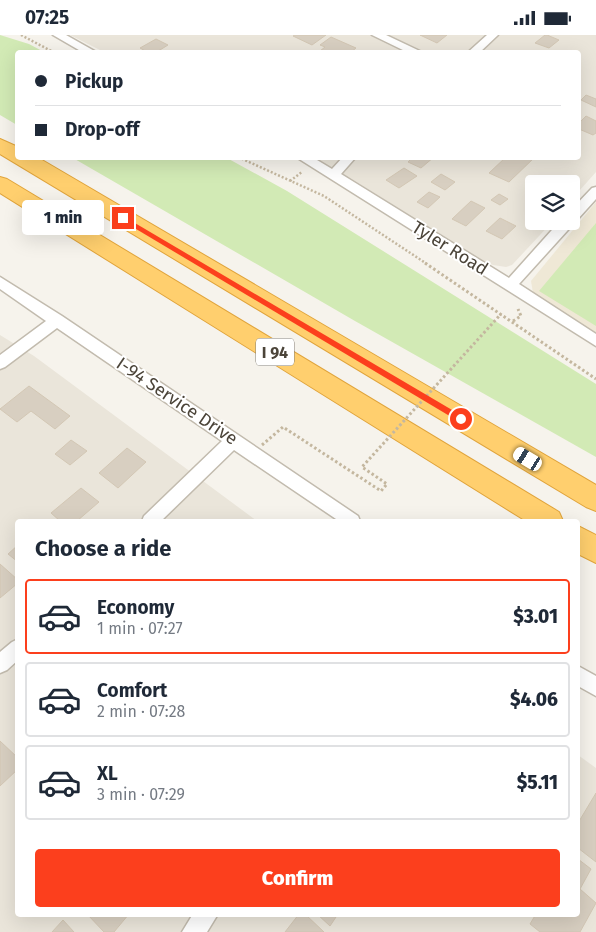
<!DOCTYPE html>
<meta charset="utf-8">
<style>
:root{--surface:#fff;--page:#f6f6f7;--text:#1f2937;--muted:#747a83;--line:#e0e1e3;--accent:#fc3f1d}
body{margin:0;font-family:"Fira Sans",sans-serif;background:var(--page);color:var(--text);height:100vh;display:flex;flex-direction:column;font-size:19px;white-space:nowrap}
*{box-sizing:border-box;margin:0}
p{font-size:16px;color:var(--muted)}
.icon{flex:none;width:28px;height:28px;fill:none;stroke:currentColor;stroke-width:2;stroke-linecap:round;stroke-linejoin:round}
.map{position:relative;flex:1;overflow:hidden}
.sheet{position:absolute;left:15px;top:484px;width:565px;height:398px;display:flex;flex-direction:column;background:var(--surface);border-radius:5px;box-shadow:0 5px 20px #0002}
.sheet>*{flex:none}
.hud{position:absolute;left:15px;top:15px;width:566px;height:110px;border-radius:5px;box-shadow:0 5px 20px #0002;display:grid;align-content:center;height:110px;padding:0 20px;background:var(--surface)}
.fabs{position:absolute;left:525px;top:140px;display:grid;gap:10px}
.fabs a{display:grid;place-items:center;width:55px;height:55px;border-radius:5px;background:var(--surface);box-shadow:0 5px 20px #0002;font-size:25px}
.end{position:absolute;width:22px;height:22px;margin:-11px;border:6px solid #fc3f1d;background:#fff;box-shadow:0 0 0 2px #fff}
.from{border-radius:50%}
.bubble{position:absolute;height:35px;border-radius:5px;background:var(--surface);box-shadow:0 5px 20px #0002;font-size:16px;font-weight:800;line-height:35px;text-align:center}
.car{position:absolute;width:15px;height:30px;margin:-15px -8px;border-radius:6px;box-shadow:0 0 4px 1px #0007;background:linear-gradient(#fff 24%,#345 0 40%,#fff 0 76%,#345 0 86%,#fff 0)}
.hud b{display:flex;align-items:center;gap:18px;height:48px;font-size:19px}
.hud b+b{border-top:1px solid var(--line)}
.hud i{width:12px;height:12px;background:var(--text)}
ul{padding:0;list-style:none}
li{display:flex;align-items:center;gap:15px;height:75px;margin:0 10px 8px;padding:0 10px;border:2px solid var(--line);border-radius:5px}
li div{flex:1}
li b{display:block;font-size:19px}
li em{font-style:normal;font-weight:800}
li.active{border-color:var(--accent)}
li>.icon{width:45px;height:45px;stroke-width:1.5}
h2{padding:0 20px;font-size:22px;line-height:60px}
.button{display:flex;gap:10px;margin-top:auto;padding:10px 20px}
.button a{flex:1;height:58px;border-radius:5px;background:var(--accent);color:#fff;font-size:20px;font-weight:800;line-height:58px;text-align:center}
.status{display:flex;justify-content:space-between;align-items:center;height:35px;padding:0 25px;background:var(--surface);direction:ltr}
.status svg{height:14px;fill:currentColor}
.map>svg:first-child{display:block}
.residential{fill:#eae5da}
.education{fill:#efe8d6}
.green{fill:#d2eab5}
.building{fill:#d8cfc1;stroke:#d3c7b4}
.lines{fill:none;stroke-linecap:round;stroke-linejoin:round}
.minor-casing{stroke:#c2bbae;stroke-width:3}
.motorway-casing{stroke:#e0a43c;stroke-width:2}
.path-far1{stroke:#c4b79f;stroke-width:2.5;stroke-dasharray:2 2;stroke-linecap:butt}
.path{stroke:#c4b79f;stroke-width:3;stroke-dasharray:2.5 2.5;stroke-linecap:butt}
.minor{fill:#fff;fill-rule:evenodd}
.motorway{fill:#ffcf6e;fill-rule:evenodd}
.path-bridge{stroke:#c4b79f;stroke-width:3;stroke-dasharray:2.5 2.5;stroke-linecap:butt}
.route{fill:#fc3f1d}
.labels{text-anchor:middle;stroke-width:4;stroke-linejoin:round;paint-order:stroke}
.shield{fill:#fff;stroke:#817c74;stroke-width:1}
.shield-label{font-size:16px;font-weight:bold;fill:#4b4439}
.street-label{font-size:18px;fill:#4b4439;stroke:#fff}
</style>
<div class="status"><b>07:25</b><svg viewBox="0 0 49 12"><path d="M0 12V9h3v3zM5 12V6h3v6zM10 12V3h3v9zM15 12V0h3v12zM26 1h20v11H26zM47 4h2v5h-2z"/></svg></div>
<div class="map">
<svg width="596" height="897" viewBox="0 0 596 897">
<rect width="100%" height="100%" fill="#f6f3ec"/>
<path class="residential" d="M 70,0 L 596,0 L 596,137 L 571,165 L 571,149 L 534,149 L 534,186 L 553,186 L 512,230 L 506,232 L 493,230 L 479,224 L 352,144 L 314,123 L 579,122 L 579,18 L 106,18 Z
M 0,300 L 34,321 L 257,486 L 18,486 L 18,879 L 578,879 L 578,720 L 596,733 L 596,897 L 0,897 Z"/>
<path class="education" d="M 596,167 L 596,298 L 533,258 L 531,246 Z"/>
<path class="green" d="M 0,0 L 29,9 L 44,17 L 18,18 L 17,90 L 0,80 Z
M 73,123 L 227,123 L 287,156 L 596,349 L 596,422 L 355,286 Z
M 596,188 L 596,291 L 539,256 Z"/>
<path class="building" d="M 295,0 L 326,0 L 312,10 L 293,1 Z
M 420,0 L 447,0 L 437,8 Z
M 545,0 L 547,0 L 559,5 L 549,13 L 535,8 Z
M 331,2 L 356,13 L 350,18 L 324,18 L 320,16 L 325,12 L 320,10 Z
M 156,4 L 168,10 L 155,18 L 149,18 L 140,13 Z
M 586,60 L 596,64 L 596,72 L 581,65 Z
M 586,81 L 596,86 L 596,98 L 593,100 L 579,94 L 579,88 Z
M 413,122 L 434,122 L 421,133 L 408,127 Z
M 506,122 L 535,122 L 509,147 L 489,138 Z
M 404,133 L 417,141 L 399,153 L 386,145 Z
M 441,139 L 455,147 L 445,155 L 431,147 Z
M 429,157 L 440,162 L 428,173 L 417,167 Z
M 499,159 L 508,164 L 500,170 L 491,165 Z
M 471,166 L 485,173 L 466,191 L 452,184 Z
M 500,183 L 516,191 L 502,204 L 486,196 Z
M 29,351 L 70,381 L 55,394 L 31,376 L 17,387 L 0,374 Z
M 71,405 L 87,416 L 70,430 L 55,419 Z
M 127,413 L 146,427 L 118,453 L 99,438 Z
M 81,453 L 99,467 L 77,486 L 60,486 L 51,478 Z
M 18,510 L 18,527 L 8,519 Z
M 0,529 L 18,545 L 18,548 L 0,563 Z
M 0,706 L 18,723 L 18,734 L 0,751 Z
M 596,758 L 596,827 L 578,813 L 578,788 Z
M 578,824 L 591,834 L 580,854 L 596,868 L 580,897 L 540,897 L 530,889 L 536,879 L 578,879 Z
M 87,879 L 129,879 L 114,897 L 104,897 Z
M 299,879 L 305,879 L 324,897 L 285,897 Z
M 317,879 L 338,879 L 330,891 Z
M 63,885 L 74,897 L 52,897 Z"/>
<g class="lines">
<g class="minor-casing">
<path id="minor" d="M 53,0 L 66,0 L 98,18 L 84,18 Z
M 372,0 L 386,0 L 424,18 L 409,18 Z
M 487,0 L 498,0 L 479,18 L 467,18 Z
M 296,122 L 312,122 L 332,134 L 343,122 L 356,122 L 341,139 L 509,243 L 560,186 L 571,186 L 571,175 L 592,153 L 596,152 L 596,164 L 519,249 L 596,299 L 596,311 Z
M 0,242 L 62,281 L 358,481 L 360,486 L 339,486 L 234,415 L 161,486 L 142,486 L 144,481 L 222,406 L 57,293 L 5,332 L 0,334 L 0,320 L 46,286 L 0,254 Z
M 18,604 L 18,625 L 7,635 L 0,638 L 0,617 L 12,607 Z
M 578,631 L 596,641 L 596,661 L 578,651 Z
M 193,879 L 218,879 L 207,897 L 182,897 Z"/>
</g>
<g class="motorway-casing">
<path id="motorway" d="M 0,104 L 18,112 L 18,122 L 37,122 L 596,450 L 596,476 L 586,472 L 0,119 Z
M 0,142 L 7,144 L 559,477 L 563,486 L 526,486 L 0,158 Z
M 578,491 L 596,500 L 596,528 L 578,519 Z"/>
</g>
<path class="path-far1" d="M 21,0 L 55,18
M 238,122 L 324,161 L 427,229
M 290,146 L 302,137"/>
<path class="path" d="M 425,228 L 596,344
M 513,286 L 521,281 L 518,274"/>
<use href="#minor" class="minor"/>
<use href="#motorway" class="motorway"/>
<path class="path-bridge" d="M 262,410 L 283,392 L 381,456 L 387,449 L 362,432 L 501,279"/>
</g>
<path class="route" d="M 123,181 L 464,382 L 464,386 L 458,386 L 121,185 L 120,183 Z"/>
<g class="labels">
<rect class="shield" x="256" y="303.5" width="38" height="27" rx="4"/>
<g class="shield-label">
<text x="275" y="323">I 94</text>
</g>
<g class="street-label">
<text transform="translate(450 213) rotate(32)" y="6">Tyler Road</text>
<text transform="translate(177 366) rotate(34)" y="6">I-94 Service Drive</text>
</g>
</g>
</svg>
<div class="fabs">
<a><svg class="icon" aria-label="layers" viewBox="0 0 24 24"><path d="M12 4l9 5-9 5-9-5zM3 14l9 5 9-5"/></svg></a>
</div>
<i class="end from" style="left:461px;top:384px"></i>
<i class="end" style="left:123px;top:183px"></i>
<div class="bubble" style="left:22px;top:165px;width:82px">1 min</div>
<i class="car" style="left:528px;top:424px;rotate:301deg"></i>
<div class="hud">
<b><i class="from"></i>Pickup</b>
<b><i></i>Drop-off</b>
</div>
<section class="sheet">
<h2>Choose a ride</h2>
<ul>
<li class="active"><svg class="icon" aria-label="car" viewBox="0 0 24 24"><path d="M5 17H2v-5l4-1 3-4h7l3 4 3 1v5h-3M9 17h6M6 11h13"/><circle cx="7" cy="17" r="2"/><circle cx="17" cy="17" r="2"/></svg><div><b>Economy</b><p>1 min · 07:27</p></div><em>$3.01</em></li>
<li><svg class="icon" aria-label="car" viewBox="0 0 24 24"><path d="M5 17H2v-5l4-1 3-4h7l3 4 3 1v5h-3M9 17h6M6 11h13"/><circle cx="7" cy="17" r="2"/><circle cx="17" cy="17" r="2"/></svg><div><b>Comfort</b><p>2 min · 07:28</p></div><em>$4.06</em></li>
<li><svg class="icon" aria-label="car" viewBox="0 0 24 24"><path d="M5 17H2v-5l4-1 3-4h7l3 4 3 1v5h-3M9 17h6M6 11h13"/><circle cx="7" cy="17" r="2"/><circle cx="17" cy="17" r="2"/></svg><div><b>XL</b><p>3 min · 07:29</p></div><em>$5.11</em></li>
</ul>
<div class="button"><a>Confirm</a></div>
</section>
</div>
